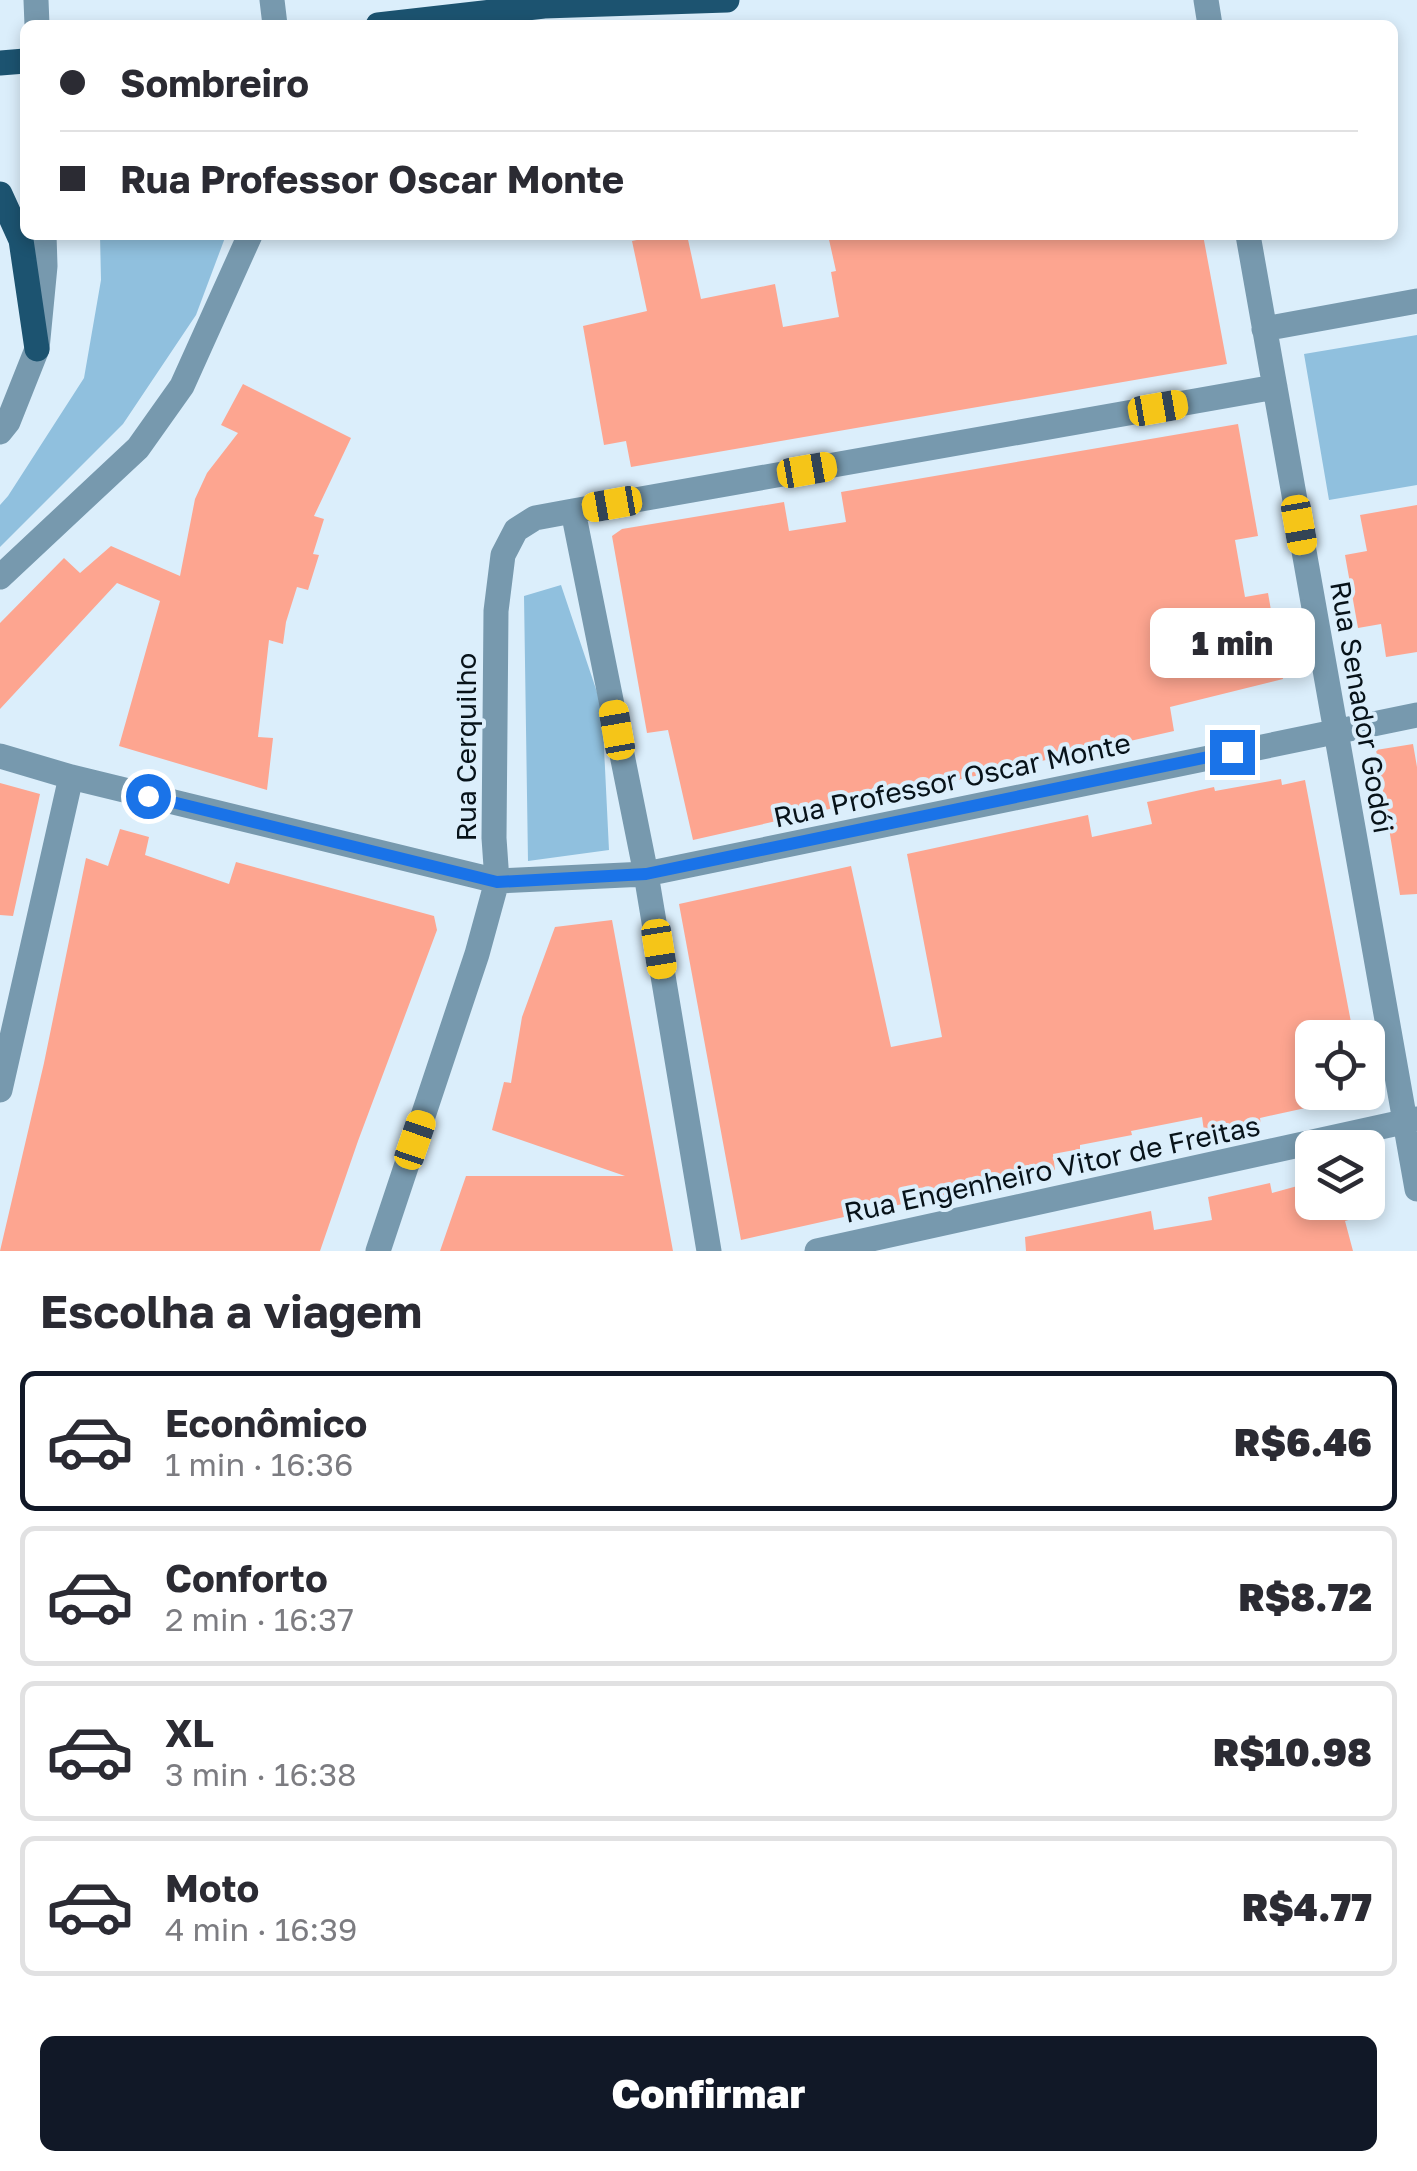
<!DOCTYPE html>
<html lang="pt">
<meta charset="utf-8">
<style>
:root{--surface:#fff;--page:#f2f2f3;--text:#2b2b33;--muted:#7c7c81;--line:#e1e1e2;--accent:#111827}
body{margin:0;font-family:"Golos Text",sans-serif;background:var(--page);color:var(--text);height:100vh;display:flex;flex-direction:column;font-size:38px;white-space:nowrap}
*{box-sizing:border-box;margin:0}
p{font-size:32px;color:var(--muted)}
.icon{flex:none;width:55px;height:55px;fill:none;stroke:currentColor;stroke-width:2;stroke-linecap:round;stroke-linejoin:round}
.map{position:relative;height:1251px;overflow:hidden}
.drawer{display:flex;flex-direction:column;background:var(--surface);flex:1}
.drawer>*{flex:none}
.hud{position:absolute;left:20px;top:20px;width:1378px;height:220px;border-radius:15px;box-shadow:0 5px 15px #0003;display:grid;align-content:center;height:220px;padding:0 40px;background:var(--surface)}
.tools{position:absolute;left:1295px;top:1020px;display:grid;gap:20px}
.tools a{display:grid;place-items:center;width:90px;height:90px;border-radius:15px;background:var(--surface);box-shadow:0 5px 15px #0003;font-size:50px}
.end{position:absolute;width:45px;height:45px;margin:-22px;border:12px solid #1a73e8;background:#fff;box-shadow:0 0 0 5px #fff}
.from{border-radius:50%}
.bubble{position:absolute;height:70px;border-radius:15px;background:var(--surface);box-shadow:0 5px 15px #0003;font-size:32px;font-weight:800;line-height:70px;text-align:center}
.car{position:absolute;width:30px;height:60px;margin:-30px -15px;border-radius:12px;box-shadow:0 0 8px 2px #0007;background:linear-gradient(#f5c518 24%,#345 0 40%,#f5c518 0 76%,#345 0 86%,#f5c518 0)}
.hud b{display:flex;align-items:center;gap:35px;height:95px;font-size:38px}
.hud b+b{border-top:2px solid var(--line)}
.hud i{width:25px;height:25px;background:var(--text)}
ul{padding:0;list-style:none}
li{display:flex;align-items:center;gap:30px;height:140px;margin:0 20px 15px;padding:0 20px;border:5px solid var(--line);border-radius:15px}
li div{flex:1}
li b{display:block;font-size:38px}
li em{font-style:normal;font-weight:800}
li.active{border-color:var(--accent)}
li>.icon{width:90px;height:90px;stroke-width:1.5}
h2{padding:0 40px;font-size:45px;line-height:120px}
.primary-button{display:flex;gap:20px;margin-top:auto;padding:20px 40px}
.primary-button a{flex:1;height:115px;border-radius:15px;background:var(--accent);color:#fff;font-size:40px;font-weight:800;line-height:115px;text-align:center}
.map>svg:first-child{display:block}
.green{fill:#90c0de}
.building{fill:#fda590}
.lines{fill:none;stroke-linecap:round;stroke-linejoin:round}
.minor{stroke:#7799ae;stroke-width:25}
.major{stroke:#1c5370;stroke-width:25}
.route{stroke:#1a73e8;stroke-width:12}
.labels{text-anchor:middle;stroke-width:8;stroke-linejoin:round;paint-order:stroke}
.street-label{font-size:28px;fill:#071219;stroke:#dbeefb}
</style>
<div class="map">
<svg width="1417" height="1251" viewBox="0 0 1417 1251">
<rect width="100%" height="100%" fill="#dbeefb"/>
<path class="green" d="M 100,235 L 226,235 L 196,315 L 123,424 L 0,547 L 0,505 L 8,496 L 84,378 L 101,280 Z
M 1417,335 L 1417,485 L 1329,500 L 1304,354 Z
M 561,585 L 602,707 L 609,850 L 528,861 L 524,596 Z"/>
<path class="building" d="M 661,235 L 687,235 L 701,299 L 775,284 L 783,327 L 839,317 L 831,272 L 836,271 L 828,235 L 1203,235 L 1227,364 L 631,467 L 626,441 L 604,445 L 583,326 L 647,311 L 632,241 Z
M 243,384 L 351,438 L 314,516 L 324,519 L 313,554 L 319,555 L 308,590 L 297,587 L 286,622 L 283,644 L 269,640 L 258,737 L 273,738 L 267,790 L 119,746 L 160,601 L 117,583 L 0,709 L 0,623 L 64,558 L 80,573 L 111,546 L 180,576 L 195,499 L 207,473 L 238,433 L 221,425 Z
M 1238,424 L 1258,536 L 1235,540 L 1245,597 L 1268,593 L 1283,679 L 1170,707 L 1174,731 L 693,840 L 668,730 L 647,733 L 612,536 L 622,529 L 784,502 L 789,531 L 846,522 L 841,492 Z
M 1417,505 L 1417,652 L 1386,657 L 1381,624 L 1358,628 L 1345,555 L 1367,551 L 1360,515 Z
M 1413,744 L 1417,767 L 1417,894 L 1400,895 L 1376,750 Z
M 1281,779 L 1282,785 L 1305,780 L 1354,1038 L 1312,1038 L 1312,1092 L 1364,1092 L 1366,1103 L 1335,1110 L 1333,1102 L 1260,1118 L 1261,1126 L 1205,1138 L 1202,1117 L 1131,1131 L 1132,1135 L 1080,1145 L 1080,1149 L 1053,1154 L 1055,1170 L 741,1240 L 679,904 L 851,866 L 891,1047 L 942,1037 L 907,854 L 1088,815 L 1092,837 L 1152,824 L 1147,802 L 1214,787 L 1215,791 Z
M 0,783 L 40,794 L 13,916 L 0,915 Z
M 120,829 L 149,837 L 145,855 L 229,884 L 236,862 L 434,916 L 437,930 L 358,1141 L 320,1251 L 0,1251 L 44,1063 L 86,858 L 108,866 Z
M 612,920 L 673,1251 L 440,1251 L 466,1176 L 625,1176 L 492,1130 L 504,1082 L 511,1083 L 522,1017 L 555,927 Z
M 1312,1182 L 1312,1202 L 1368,1202 L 1368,1184 L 1373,1213 L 1345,1221 L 1353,1251 L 1026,1251 L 1025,1237 L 1151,1211 L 1154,1230 L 1212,1220 L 1208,1197 L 1270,1183 L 1272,1193 Z"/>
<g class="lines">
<path class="minor" d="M 36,0 L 37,25
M 272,0 L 275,25
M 1206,0 L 1210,25
M 1248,235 L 1417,1189
M 1264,329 L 1417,301
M 0,432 L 8,422 L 37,349 L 45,266 L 44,235
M 573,511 L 646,874 L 709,1251
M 0,577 L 138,448 L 182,386 L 250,235
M 0,756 L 71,777 L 497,881 L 646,874 L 1417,715
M 0,1090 L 71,777
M 378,1251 L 477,954 L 497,881 L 494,838 L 496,611 L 503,555 L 516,530 L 535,518 L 573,511 L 1275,387
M 817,1251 L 1417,1119"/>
<path class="major" d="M 378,25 L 544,6 L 727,0
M 0,63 L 25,61
M 0,194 L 21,240 L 37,349"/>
</g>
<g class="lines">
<path class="route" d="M 148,796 L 497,882 L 646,874 L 1232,752"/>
</g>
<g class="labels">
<g class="street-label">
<text transform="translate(1362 707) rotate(80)" y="10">Rua Senador Godói</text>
<text transform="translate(466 747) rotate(-90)" y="10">Rua Cerquilho</text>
<text transform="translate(952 780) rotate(-12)" y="10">Rua Professor Oscar Monte</text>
<text transform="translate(1052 1169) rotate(-12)" y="10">Rua Engenheiro Vitor de Freitas</text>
</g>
</g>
</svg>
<div class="tools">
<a><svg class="icon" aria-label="locate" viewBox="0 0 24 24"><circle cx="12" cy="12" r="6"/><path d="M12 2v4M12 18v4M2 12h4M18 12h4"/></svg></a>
<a><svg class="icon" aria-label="layers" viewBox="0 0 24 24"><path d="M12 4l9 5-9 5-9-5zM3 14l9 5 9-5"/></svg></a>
</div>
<i class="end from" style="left:148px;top:796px"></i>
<i class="end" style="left:1232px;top:752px"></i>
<div class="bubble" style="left:1150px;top:608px;width:165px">1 min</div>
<i class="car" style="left:1158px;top:408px;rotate:80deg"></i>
<i class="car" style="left:807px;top:470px;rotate:80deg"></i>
<i class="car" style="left:612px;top:504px;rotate:260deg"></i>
<i class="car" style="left:1299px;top:525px;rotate:170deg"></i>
<i class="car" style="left:617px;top:730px;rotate:350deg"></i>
<i class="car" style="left:659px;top:949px;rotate:171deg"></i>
<i class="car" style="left:415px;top:1140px;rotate:19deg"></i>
<div class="hud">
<b><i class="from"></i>Sombreiro</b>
<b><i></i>Rua Professor Oscar Monte</b>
</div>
</div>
<section class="drawer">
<h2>Escolha a viagem</h2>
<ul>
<li class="active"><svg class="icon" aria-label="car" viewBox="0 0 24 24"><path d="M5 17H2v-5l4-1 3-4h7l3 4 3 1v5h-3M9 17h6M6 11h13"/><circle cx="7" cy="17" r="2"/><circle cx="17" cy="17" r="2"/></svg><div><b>Econômico</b><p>1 min · 16:36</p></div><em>R$6.46</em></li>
<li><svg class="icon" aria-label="car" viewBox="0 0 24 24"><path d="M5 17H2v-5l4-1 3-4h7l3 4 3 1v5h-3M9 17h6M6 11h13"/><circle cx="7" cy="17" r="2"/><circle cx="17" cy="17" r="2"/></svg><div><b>Conforto</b><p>2 min · 16:37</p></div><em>R$8.72</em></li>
<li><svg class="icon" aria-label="car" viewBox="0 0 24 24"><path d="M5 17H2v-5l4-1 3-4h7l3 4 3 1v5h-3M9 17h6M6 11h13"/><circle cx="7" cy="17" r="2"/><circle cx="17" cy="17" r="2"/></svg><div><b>XL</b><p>3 min · 16:38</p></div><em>R$10.98</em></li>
<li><svg class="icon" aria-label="car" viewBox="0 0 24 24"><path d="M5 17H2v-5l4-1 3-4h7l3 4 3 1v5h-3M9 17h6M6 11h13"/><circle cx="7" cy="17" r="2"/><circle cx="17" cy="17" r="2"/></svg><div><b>Moto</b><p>4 min · 16:39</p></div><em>R$4.77</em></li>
</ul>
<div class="primary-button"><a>Confirmar</a></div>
</section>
